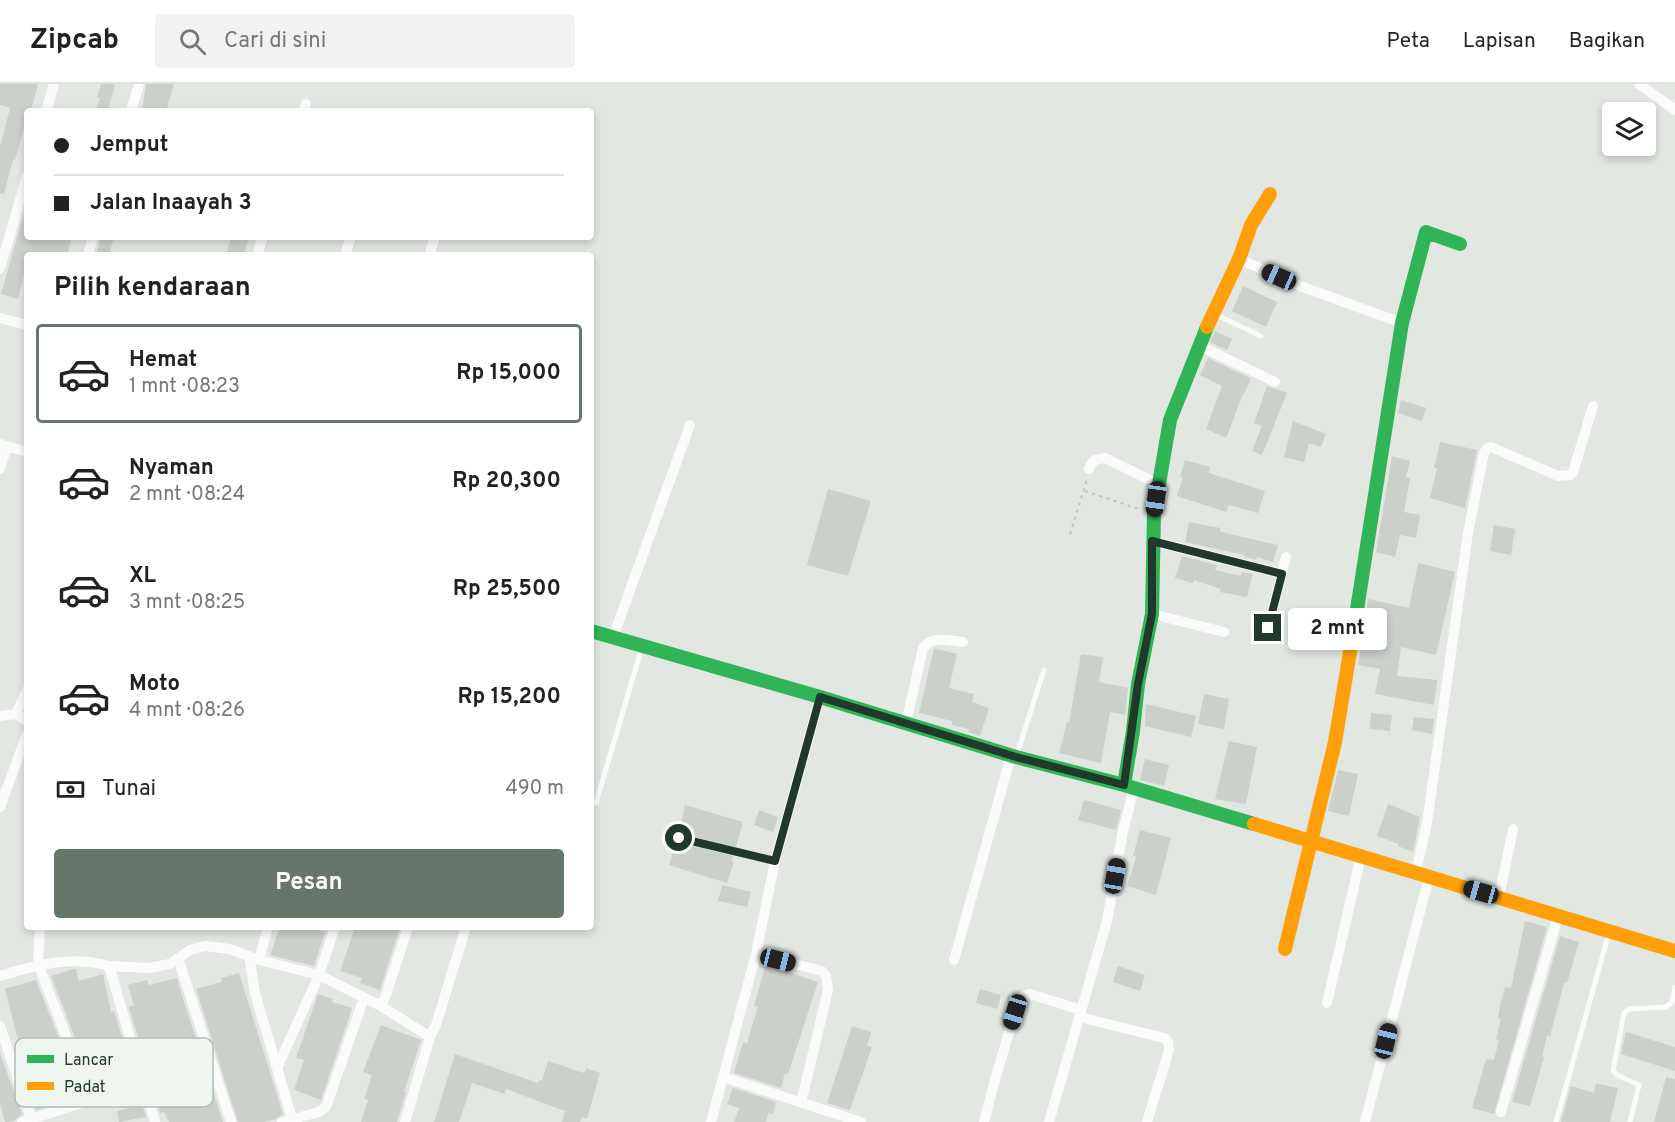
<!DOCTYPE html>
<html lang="id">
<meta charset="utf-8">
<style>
:root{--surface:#fff;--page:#f2f2f2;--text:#222;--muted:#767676;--line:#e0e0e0;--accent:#65766a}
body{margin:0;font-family:Overpass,sans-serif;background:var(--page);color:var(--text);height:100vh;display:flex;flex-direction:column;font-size:22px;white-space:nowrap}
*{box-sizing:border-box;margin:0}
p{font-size:20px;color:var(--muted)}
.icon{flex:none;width:33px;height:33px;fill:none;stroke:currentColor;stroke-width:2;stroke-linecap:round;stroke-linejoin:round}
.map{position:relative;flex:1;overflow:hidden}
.drawer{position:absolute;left:24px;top:168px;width:570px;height:678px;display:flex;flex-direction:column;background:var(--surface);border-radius:6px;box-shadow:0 3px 9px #0003}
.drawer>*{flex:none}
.top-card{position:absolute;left:24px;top:24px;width:570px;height:132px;border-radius:6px;box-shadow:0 3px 9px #0003;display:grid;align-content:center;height:132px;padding:0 30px;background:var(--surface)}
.controls{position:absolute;left:1602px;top:18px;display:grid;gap:12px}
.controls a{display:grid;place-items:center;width:54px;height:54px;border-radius:6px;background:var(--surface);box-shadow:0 3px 9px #0003;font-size:30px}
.end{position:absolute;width:27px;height:27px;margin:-14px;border:8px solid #21392a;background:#fff;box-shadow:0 0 0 3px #fff}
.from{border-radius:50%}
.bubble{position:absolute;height:42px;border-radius:6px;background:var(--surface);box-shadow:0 3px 9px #0003;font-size:20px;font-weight:700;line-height:42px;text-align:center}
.car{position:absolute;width:18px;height:36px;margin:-18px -9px;border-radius:8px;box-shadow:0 0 4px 2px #0007;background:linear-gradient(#222 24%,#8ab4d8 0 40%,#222 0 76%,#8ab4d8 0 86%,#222 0)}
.top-card b{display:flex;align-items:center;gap:21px;height:57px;font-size:22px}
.top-card b+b{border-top:2px solid var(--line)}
.top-card i{width:15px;height:15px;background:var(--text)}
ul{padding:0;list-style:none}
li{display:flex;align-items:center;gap:18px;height:99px;margin:0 12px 9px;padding:0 18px;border:3px solid transparent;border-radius:6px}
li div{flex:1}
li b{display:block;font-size:22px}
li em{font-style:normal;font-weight:700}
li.selected{border-color:var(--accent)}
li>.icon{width:54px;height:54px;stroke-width:1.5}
h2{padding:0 30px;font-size:27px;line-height:72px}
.pay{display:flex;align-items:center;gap:15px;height:66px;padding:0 30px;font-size:22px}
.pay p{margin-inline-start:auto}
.action{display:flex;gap:12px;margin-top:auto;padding:12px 30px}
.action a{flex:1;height:69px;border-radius:6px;background:var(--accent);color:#fff;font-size:24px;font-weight:700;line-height:69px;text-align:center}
header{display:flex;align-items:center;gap:36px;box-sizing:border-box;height:84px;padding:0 30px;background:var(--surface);border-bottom:2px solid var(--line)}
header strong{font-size:28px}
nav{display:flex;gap:33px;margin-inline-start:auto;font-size:21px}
.search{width:420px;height:54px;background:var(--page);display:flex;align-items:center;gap:15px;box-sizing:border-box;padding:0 21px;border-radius:6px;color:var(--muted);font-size:22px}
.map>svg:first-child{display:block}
.building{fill:#cbd0cb}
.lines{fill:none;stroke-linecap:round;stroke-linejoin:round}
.path{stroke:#bfc7c2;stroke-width:2;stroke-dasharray:3 4.5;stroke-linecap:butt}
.lane{stroke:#fbfbfb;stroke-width:5}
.street{stroke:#fbfbfb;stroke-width:10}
.fast{stroke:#30b455;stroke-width:14}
.slow{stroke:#ff9f0a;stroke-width:14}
.route{stroke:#21392a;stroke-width:8}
.key{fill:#eff6f0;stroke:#b1bdb5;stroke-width:1.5}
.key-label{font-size:16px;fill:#21392a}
</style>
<header>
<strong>Zipcab</strong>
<div class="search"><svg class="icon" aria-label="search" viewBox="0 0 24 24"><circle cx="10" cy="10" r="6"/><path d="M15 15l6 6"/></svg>Cari di sini</div>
<nav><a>Peta</a><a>Lapisan</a><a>Bagikan</a></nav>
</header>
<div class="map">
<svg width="1675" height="1038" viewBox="0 0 1675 1038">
<rect width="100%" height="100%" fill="#e2e7e2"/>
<path class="building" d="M 0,0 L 38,0 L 31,27 L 27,27 L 23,48 L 15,76 L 13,76 L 4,110 L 0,109 L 0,63 L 10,24 L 0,21 Z
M 101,0 L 115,0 L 108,27 L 97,25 L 100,14 L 97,13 Z
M 146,0 L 174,0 L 166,27 L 142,27 Z
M 24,129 L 27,129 L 27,153 L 72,153 L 67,171 L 27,171 L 27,186 L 25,185 L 18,215 L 1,210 Z
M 101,153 L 113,156 L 109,171 L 96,171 Z
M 231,153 L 249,153 L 244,171 L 226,171 Z
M 1243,202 L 1277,218 L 1266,243 L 1232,227 Z
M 1215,247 L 1232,255 L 1227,266 L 1210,258 Z
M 1208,274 L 1250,294 L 1250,297 L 1244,311 L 1243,310 L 1226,354 L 1206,345 L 1222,302 L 1200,291 Z
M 1267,302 L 1287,309 L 1262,371 L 1252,367 L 1262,342 L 1254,339 Z
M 1401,316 L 1426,324 L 1422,337 L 1398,329 Z
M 1293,337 L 1326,350 L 1321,363 L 1309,359 L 1304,378 L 1284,373 Z
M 1440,358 L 1477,366 L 1465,424 L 1430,414 L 1437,384 L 1434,384 Z
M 1392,372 L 1410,377 L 1406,393 L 1410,394 L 1404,428 L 1420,431 L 1416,454 L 1400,451 L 1395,473 L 1376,468 Z
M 1185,376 L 1210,383 L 1209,389 L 1265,407 L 1258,429 L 1229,421 L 1226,428 L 1177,412 L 1183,393 L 1180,393 Z
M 828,405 L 871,417 L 848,492 L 807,481 Z
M 1189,438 L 1220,444 L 1221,448 L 1278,461 L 1273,478 L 1257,473 L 1256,476 L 1245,473 L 1245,471 L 1185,458 Z
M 1494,441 L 1515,445 L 1511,471 L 1490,467 Z
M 1182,472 L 1217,481 L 1215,486 L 1240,492 L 1242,488 L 1253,490 L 1247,513 L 1220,508 L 1221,505 L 1194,496 L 1193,499 L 1175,494 Z
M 1418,479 L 1455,488 L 1436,571 L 1401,563 L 1397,592 L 1437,596 L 1434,621 L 1375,610 L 1380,585 L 1358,581 L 1368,515 L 1409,524 Z
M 934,564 L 957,570 L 949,604 L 974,610 L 972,618 L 989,624 L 980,652 L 968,648 L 969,645 L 952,641 L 952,637 L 919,629 Z
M 1081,570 L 1103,573 L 1099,598 L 1128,604 L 1125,631 L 1110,628 L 1101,679 L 1059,669 L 1067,638 L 1069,639 Z
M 1204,610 L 1229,615 L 1224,645 L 1198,640 Z
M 1146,620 L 1196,632 L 1191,653 L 1145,642 Z
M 1371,629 L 1392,631 L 1390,647 L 1370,645 Z
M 1414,633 L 1434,635 L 1432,650 L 1412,646 Z
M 1229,657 L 1257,663 L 1246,720 L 1215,715 Z
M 1145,675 L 1169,681 L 1164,702 L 1140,696 Z
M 1338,686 L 1358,690 L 1349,732 L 1328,727 Z
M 1084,716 L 1121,726 L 1116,746 L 1078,736 Z
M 1388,720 L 1420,733 L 1413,768 L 1398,762 L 1399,760 L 1377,752 Z
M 685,721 L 743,738 L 736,763 L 679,749 Z
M 759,726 L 778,733 L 773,748 L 754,741 Z
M 1140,746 L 1171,754 L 1156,811 L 1127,802 L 1136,773 L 1133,772 Z
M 676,758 L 733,772 L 732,777 L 734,778 L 727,799 L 669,781 Z
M 722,801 L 751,808 L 747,823 L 718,817 Z
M 1525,837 L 1547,843 L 1494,1030 L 1472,1024 L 1486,975 L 1494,976 L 1499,956 L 1496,955 L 1501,935 L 1498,934 L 1501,917 L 1505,903 L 1511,904 Z
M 280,843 L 311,843 L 325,848 L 314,882 L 270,871 Z
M 355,843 L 400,843 L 380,906 L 360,899 L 362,894 L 340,887 Z
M 1560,852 L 1579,858 L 1567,899 L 1564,899 L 1550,952 L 1547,951 L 1542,973 L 1544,973 L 1530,1022 L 1512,1018 Z
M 766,880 L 818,898 L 788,990 L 785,989 L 781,1004 L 734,989 L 743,958 L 747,959 L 758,923 L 754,922 Z
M 1118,882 L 1145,891 L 1140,907 L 1113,898 Z
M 73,885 L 76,885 L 79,897 L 103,890 L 111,928 L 114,927 L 135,996 L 96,1007 L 51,892 Z
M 239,889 L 283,1030 L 275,1035 L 263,1038 L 238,1038 L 196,905 L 222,898 L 221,894 Z
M 177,894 L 181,909 L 223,1038 L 169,1038 L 164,1028 L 160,1029 L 157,1017 L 161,1016 L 159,1011 L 162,1010 L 154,982 L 147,984 L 129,923 L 134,921 L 128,901 L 147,896 L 149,901 Z
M 36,896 L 81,1011 L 36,1026 L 16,965 L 20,964 L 5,905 Z
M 980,905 L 1001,911 L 997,925 L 976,919 Z
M 318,910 L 333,915 L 332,918 L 352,924 L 321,1016 L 294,1006 L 304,976 L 296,974 Z
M 381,941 L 421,956 L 404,1008 L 406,1008 L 397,1038 L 361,1038 L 368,1016 L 364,1015 L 372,991 L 363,988 Z
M 852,942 L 871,948 L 867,962 L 872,963 L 850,1026 L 827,1019 Z
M 1626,948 L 1675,963 L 1675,987 L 1621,970 Z
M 0,969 L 22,1030 L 15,1036 L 8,1038 L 5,1038 L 0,1019 Z
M 455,970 L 538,999 L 539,996 L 542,997 L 548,977 L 584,989 L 586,984 L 600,989 L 587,1035 L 582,1033 L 580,1038 L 562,1038 L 565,1027 L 506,1005 L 505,1010 L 472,999 L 459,1038 L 434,1038 Z
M 1666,993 L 1675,995 L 1675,1038 L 1654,1038 Z
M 1596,999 L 1618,1004 L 1610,1038 L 1561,1038 L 1571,1002 L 1594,1009 Z
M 733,1004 L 776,1018 L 773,1030 L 769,1028 L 766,1038 L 734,1038 L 739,1024 L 727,1020 Z
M 142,1021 L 146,1033 L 119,1038 L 117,1027 Z"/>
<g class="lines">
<path class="path" d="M 1085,407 L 1139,425
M 1070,450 L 1087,395"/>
<path class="lane" d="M 1214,230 L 1261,252
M 1017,670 L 1044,586
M 596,719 L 642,563
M 679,754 L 775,777
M 1556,1038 L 1609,849
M 1630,1038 L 1639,1001 L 1617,991 L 1613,987 L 1624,929 L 1629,925 L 1666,923 L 1672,918 L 1675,903"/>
<path class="street" d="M 1639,0 L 1675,26
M 46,27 L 54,0
M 131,27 L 139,0
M 304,27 L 306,20
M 88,171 L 93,153
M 257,171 L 263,153
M 345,171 L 351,153
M 429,171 L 435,153
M 1239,175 L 1300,202 L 1402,239
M 0,184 L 27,92
M 0,234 L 27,241
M 1198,261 L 1275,298
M 0,360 L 27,368
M 0,385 L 7,362
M 1089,385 C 1092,376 1096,375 1105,374 L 1158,400
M 1152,457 L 1282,490
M 1152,530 L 1224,548
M 1268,544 L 1286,473
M 613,553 L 690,341
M 16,630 L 27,637
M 0,632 L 16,630 L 27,606
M 906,639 L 923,564 C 932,551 950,557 963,558
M 0,723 L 27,650
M 1416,788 L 1427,739 L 1468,449 L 1484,369 L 1487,364 L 1491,363 L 1558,392 L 1571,391 L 1573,388 L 1593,322
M 1499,813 L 1513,745
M 756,870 L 822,887 L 826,892 L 828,906 L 801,1019
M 249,872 L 255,909 L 292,1035
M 178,874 L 231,1038
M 259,876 L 268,843
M 954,876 L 1011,672
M 109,882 L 149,884 L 170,880 L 190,866 L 205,862 L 230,865 L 259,876 L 319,891 L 335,843
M 0,892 C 35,881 73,871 109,882 L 155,1038
M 1327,919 L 1361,772
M 381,922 L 386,911 L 408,843
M 1079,933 L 1164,954 L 1168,957 L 1169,966 L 1147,1038
M 0,942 L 31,1035
M 277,984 L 319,891 L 381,922 L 430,953 L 436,941 L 466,843
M 723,993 L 861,1038
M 91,1016 L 143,1001
M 1501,1028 L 1558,832
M 22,1038 L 91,1016 L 38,880 L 40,843
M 282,1038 L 319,1028 L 326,1023 L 364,914
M 405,1038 L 430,953
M 711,1038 L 756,870 L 775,777 L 820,613
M 984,1038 L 993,1003 L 1019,914 L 1030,910 L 1081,926
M 1049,1038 L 1107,837 L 1123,747 L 1134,704
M 1365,1038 L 1429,793"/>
<path class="fast" d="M 1355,538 L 1402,239 L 1426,148 L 1460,160
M 591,547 L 820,613 L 1016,673 L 1124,701 L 1254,740
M 1124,701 L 1133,647 L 1138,600 L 1152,530 L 1154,429 L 1170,336 L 1207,243"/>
<path class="slow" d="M 1207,243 L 1239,175 L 1251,141 L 1270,110
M 1254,740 L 1675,867
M 1285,865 L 1335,658 L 1355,538"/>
</g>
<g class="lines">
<path class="route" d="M 679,754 L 775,777 L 820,613 L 1016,673 L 1124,701 L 1138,600 L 1152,530 L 1152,457 L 1282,490 L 1268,544"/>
</g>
<rect x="15" y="954" width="198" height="69" rx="9" class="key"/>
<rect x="27" y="971" width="27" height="8" fill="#30b455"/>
<rect x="27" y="998" width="27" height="8" fill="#ff9f0a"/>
<g class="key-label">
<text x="64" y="981">Lancar</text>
<text x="64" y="1008">Padat</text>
</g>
</svg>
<div class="controls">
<a><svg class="icon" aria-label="layers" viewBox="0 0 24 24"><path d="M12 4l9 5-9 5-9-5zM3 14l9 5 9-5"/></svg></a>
</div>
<i class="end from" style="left:679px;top:754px"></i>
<i class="end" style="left:1268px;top:544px"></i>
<div class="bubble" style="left:1288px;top:524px;width:99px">2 mnt</div>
<i class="car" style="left:1279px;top:193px;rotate:294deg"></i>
<i class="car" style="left:1156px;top:415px;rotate:188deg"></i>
<i class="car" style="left:1115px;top:792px;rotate:10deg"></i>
<i class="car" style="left:1481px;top:808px;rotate:286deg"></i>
<i class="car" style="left:778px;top:876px;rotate:104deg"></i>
<i class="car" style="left:1015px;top:928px;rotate:197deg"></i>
<i class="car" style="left:1386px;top:957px;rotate:14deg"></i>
<div class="top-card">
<b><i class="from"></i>Jemput</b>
<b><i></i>Jalan Inaayah 3</b>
</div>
<section class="drawer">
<h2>Pilih kendaraan</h2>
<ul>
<li class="selected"><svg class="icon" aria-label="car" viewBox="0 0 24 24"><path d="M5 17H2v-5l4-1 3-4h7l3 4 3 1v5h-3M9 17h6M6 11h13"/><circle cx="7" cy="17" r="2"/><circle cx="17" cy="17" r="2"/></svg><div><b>Hemat</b><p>1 mnt · 08:23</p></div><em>Rp 15,000</em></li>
<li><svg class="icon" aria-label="car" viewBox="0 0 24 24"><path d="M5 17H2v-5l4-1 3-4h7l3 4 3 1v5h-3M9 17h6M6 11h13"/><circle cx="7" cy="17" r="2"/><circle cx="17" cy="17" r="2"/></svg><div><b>Nyaman</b><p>2 mnt · 08:24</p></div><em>Rp 20,300</em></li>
<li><svg class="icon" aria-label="car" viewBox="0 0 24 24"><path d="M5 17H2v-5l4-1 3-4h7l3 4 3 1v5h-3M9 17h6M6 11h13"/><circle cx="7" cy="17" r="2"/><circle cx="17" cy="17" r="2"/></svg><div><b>XL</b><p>3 mnt · 08:25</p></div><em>Rp 25,500</em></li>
<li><svg class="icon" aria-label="car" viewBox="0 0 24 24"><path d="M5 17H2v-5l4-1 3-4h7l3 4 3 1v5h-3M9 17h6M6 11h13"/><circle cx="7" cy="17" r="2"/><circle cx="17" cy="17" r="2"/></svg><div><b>Moto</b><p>4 mnt · 08:26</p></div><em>Rp 15,200</em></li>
</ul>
<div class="pay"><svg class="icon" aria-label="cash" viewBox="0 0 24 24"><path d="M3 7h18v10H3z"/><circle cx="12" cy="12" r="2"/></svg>Tunai<p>490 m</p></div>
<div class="action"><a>Pesan</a></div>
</section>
</div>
